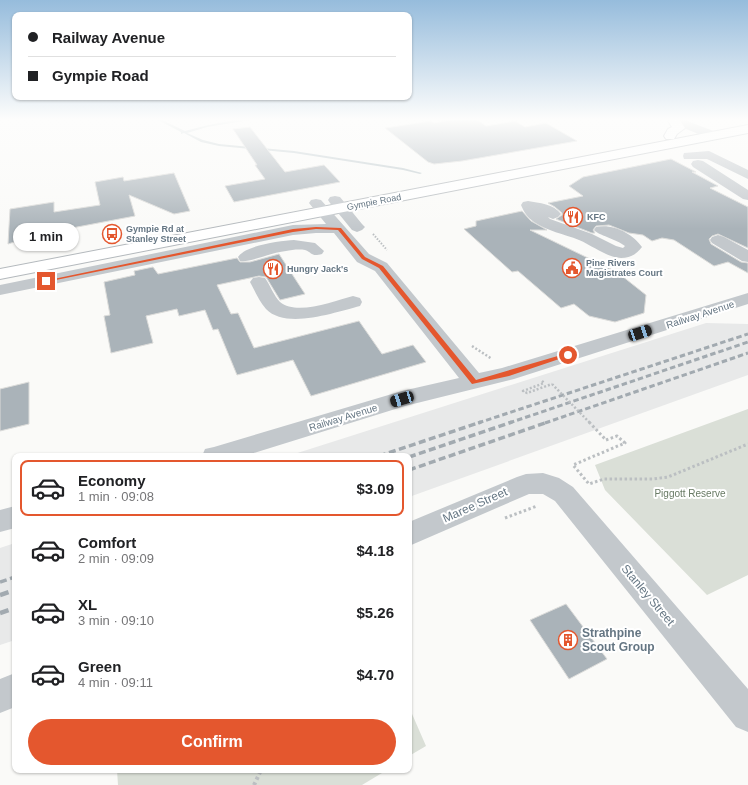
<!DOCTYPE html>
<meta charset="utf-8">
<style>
:root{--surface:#fff;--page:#f6f6f6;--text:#202124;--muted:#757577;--line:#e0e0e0;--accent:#e4572e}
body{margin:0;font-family:Helvetica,sans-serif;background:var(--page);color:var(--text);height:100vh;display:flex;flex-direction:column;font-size:15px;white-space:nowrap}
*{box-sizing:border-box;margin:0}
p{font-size:13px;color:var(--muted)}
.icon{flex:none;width:22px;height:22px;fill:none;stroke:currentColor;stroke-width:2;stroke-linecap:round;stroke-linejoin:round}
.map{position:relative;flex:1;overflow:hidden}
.panel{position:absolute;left:12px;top:453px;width:400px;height:320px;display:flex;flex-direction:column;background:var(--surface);border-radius:8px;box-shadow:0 1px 3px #0004}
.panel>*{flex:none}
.hud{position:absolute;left:12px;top:12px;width:400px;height:88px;border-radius:8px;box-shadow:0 1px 3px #0004;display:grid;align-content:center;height:88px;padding:0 16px;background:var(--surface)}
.end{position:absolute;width:18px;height:18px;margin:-9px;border:5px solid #e4572e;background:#fff;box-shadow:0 0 0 2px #fff}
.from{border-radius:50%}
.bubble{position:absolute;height:28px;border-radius:14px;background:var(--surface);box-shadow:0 1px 3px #0004;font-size:13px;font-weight:600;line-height:28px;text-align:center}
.car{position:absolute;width:12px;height:24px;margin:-12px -6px;border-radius:5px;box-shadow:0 0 3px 1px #0007;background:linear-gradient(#222 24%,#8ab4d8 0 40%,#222 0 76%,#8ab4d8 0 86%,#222 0)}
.hud b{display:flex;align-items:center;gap:14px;height:38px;font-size:15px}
.hud b+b{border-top:1px solid var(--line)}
.hud i{width:10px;height:10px;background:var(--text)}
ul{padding:7px 0 0;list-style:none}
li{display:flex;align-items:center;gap:12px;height:56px;margin:0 8px 6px;padding:0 8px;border:2px solid transparent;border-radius:8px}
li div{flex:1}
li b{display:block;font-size:15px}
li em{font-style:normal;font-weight:600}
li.active{border-color:var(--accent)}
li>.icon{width:36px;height:36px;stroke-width:1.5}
.primary-button{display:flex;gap:8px;margin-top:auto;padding:8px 16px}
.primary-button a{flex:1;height:46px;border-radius:24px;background:var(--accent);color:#fff;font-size:16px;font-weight:600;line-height:46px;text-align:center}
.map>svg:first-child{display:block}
.built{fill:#e8e9e9}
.green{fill:#dadfd7}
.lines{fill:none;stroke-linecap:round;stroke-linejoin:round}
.stream{fill:#bbc7cb;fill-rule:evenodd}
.building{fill:#aab3b9;stroke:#dcdcda}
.highway-casing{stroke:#b4b9bd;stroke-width:2}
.path-far3{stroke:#bbbfc2;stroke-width:2;stroke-dasharray:1.5 1.5;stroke-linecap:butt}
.path-far2{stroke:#bbbfc2;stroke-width:2.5;stroke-dasharray:2 2;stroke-linecap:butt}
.path-far1{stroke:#bbbfc2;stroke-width:3;stroke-dasharray:2.5 2.5;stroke-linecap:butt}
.path{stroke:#bbbfc2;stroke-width:4;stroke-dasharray:3 3;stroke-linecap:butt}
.minor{fill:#c3c8cc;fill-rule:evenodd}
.highway{fill:#fff;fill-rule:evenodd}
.rail-far2{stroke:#a2aab0;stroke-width:3;stroke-dasharray:5.5 3;stroke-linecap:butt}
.rail-far1{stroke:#a2aab0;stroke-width:3.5;stroke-dasharray:7 3.5;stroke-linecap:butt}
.rail{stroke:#a2aab0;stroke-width:4.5;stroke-dasharray:9 4.5;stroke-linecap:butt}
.path-bridge-far1{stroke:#bbbfc2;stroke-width:2.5;stroke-dasharray:2 2;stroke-linecap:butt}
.path-bridge{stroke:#bbbfc2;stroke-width:3;stroke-dasharray:2.5 2.5;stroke-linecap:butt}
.route{fill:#e4572e}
.labels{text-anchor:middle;stroke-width:4;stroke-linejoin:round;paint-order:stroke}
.far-street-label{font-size:9px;fill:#657683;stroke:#fff}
.far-poi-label{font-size:9px;font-weight:bold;fill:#657683;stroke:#fff;text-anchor:start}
.street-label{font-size:10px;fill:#657683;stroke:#fff}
.park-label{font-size:10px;fill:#687a64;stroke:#fff}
.near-street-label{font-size:12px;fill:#657683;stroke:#fff}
.near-poi-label{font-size:12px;font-weight:bold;fill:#657683;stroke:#fff;text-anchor:start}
</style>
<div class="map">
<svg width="748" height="785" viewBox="0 0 748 785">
<rect width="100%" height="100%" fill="#fafaf8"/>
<path class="built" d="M 706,323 L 748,324 L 748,375 L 409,497 L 409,456 L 288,456 Z
M 15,543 L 15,640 L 0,645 L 0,548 Z"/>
<path class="green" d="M 748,409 L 748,575 L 707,595 L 605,490 L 595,465 Z
M 409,707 L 426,746 L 409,756 Z
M 117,770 L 387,770 L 362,785 L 118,785 Z"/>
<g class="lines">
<path class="stream" d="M 156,119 L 160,119 L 185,131 C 208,125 232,119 256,119 L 207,127 L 187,133 L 203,140 L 219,144 L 294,151 L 403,168 L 422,173 L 420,174 L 403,170 L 294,153 L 219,146 L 201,142 L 184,133 L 181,134 L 181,132 Z"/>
</g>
<path class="building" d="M 455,119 L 476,119 L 486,126 L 515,121 L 525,127 L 546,123 L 577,141 L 462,161 L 434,164 L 428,162 L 385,128 L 431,121 L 434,123 Z
M 250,127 L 285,172 L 324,165 L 340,182 L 234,202 L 225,186 L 265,179 L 255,165 L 257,165 L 233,129 Z
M 671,159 L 696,172 L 692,172 L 718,186 L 710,188 L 748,207 L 748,248 L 718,234 L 712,236 L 709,239 L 711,244 L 741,262 L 748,263 L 748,273 L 728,262 L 714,266 L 674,240 L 662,238 L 652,241 L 643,235 L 629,233 L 609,225 L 596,226 L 593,230 L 595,233 L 592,233 L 556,219 L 562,215 L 562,213 L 555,207 L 548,203 L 583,196 L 569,186 L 583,177 Z
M 174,173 L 190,211 L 174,214 L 129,195 L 135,216 L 56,231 L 56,236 L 38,238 L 33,241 L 21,240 L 8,244 L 10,209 L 54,202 L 54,212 L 100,205 L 95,182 L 123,177 L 124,181 Z
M 522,211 L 531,221 L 547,230 L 530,230 L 617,272 L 646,295 L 644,313 L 615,322 L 589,316 L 574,304 L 561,308 L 518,271 L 512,272 L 464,229 L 476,226 L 476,221 Z
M 279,254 L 305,294 L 280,300 L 266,277 L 259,276 L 217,285 L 231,314 L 238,313 L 254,348 L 359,321 L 382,354 L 413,345 L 426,362 L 311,396 L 293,360 L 237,375 L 218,329 L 213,330 L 205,310 L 179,316 L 177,309 L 146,316 L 153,343 L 111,353 L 104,316 L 110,315 L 104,282 L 135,275 L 134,271 L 153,267 L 158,274 L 237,258 L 240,262 L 250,262 Z
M 29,382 L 29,424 L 0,431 L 0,389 Z
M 566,604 L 607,659 L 569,679 L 530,620 Z"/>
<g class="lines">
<g class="highway-casing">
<path id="highway" d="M 669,119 L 679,119 L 685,128 L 677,134 L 674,139 L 666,139 L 664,136 L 668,129 L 672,127 L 668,121 Z
M 748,125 L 748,133 L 0,279 L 0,269 Z"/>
</g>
<path class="path-far3" d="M 373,234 L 387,250"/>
<path class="path-far2" d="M 472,346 L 492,359
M 542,381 L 544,383 L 523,391 L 527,393 L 552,384"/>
<path class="path-far1" d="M 606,440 L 617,436 L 625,443 L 573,465 L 589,484 L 604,479 L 653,479 L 668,477 L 748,444
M 505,518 L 537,506"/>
<path class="path" d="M 254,785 L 261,770"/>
<path class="minor" d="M 666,119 L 682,119 L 716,132 L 718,135 L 716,138 L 708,138 L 667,121 Z
M 709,151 L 748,170 L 748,179 L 707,159 L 684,159 L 683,156 L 684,153 Z
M 698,160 L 703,161 L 748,190 L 748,200 L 743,199 L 693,167 L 691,164 L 693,161 Z
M 335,196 L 340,197 L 362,224 L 365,227 L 362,230 L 357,232 L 352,230 L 330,203 L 328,200 L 330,197 Z
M 316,199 L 321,200 L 369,254 L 387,263 L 479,373 L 502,368 L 748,293 L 748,304 L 514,379 L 405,406 L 244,456 L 202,456 L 205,449 L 214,447 L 402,391 L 459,378 L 375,271 L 357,262 L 334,233 L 316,233 L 293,235 L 0,295 L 0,285 L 293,225 L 326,224 L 309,203 L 311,200 Z
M 528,201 C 539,203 554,204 561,214 L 558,217 L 553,219 L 548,217 L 550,219 L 592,234 L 616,246 L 623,248 L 625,246 C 616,239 598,235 594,230 L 596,227 C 613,223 633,234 642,247 C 637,254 630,258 621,258 C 606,257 593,246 579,240 C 564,234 547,231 534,222 C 527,217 524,212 521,205 L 523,202 Z
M 718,235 L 724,237 L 748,250 L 748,262 L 742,261 L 712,243 L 710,240 L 712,237 Z
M 294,240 L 315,243 L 324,251 L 322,254 C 311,257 313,253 305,250 C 299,249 291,250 286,251 C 272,252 250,263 240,261 L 238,257 C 246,245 280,241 294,240 Z
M 259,277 L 265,278 C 270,285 274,296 280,302 C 297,316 334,301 353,296 L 360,298 L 362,302 L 360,306 C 336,312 286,330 266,309 C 259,301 255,291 250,282 L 253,278 Z
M 543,473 L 559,478 L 573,487 L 748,689 L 748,732 L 736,727 L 555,501 L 543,494 L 529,494 L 409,546 L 409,522 L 517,477 L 526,474 Z
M 15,506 L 15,528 L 0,532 L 0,510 Z
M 15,673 L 15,707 L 0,713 L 0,679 Z"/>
<use href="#highway" class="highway"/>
<path class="rail-far2" d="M 478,423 L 748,334
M 509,423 L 748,342
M 545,423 L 748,353"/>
<path class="rail-far1" d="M 379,456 L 481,422
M 409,457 L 512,422
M 409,470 L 548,422
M 0,582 L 15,577"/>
<path class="rail" d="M 0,595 L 15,590
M 0,613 L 15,608"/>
<path class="path-bridge-far1" d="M 552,384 L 590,423"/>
<path class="path-bridge" d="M 589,422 L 606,440"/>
</g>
<linearGradient id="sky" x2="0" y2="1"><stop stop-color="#96bcdc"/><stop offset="0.52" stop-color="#fdfdfc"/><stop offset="1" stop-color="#fdfdfc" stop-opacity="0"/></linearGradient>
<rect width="748" height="229" fill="url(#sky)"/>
<path class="route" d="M 316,227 L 341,228 L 365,257 L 383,266 L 476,380 L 568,353 L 571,355 L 509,376 L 472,384 L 379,268 L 362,259 L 338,230 L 316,229 L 293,232 L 46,282 L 44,281 L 293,229 Z"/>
<defs>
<g id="restaurant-ring" transform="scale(1)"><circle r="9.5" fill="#fff" stroke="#e4572e" stroke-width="1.5"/><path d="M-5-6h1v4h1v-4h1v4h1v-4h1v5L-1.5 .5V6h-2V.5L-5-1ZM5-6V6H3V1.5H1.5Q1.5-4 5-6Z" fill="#e4572e"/></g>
<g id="bus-ring" transform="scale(1)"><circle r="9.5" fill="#fff" stroke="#e4572e" stroke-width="1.5"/><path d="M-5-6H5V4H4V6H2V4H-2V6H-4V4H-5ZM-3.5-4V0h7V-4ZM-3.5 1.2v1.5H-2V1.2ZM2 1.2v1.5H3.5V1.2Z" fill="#e4572e"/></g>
<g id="civic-ring" transform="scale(1)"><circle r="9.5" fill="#fff" stroke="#e4572e" stroke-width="1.5"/><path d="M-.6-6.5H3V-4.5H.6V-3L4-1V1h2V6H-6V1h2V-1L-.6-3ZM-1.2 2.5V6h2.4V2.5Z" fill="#e4572e"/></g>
<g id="building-ring" transform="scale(1)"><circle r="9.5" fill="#fff" stroke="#e4572e" stroke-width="1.5"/><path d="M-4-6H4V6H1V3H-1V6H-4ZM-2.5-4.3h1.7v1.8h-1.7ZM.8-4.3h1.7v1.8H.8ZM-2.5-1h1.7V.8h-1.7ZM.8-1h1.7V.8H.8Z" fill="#e4572e"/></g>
</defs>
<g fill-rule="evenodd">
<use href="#restaurant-ring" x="573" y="217"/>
<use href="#bus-ring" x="112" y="234"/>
<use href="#civic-ring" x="572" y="268"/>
<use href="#restaurant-ring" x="273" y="269"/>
<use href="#building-ring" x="568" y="640"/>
</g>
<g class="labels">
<g class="far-street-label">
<text transform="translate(374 202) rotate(-11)" y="3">Gympie Road</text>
</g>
<g class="far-poi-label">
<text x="587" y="220">KFC</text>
<text x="126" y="232">Gympie Rd at<tspan x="126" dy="10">Stanley Street</tspan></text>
<text x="586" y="266">Pine Rivers<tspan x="586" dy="10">Magistrates Court</tspan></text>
<text x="287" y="272">Hungry Jack's</text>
</g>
<g class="street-label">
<text transform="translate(700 314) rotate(-18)" y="4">Railway Avenue</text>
<text transform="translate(343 417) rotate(-17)" y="4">Railway Avenue</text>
</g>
<g class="park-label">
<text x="690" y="497">Piggott Reserve</text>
</g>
<g class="near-street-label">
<text transform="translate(475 505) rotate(-24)" y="4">Maree Street</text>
<text transform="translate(648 595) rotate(50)" y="4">Stanley Street</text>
</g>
<g class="near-poi-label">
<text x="582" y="637">Strathpine<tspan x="582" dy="14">Scout Group</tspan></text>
</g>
</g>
</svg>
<i class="end from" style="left:568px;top:355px"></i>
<i class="end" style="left:46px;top:281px"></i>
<div class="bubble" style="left:13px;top:223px;width:66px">1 min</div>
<i class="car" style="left:640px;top:333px;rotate:72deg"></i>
<i class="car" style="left:402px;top:399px;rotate:253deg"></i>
<div class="hud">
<b><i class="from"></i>Railway Avenue</b>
<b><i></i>Gympie Road</b>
</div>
<section class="panel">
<ul>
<li class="active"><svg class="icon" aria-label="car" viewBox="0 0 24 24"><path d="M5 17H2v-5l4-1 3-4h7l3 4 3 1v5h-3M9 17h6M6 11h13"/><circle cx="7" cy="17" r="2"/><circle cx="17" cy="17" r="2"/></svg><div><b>Economy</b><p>1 min · 09:08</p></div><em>$3.09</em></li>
<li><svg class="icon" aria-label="car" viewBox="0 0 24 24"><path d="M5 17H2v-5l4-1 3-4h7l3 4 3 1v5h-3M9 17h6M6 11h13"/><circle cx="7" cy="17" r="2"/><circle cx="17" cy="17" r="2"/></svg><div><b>Comfort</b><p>2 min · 09:09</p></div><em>$4.18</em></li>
<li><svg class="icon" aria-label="car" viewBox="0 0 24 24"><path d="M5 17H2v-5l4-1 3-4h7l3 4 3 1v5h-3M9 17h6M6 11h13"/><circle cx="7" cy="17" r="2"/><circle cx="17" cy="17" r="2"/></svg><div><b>XL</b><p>3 min · 09:10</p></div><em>$5.26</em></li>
<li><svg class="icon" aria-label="car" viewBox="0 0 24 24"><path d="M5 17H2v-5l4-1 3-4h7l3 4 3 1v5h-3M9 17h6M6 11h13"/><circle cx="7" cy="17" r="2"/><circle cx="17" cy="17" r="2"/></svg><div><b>Green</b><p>4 min · 09:11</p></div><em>$4.70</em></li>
</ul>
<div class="primary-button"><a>Confirm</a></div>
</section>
</div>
